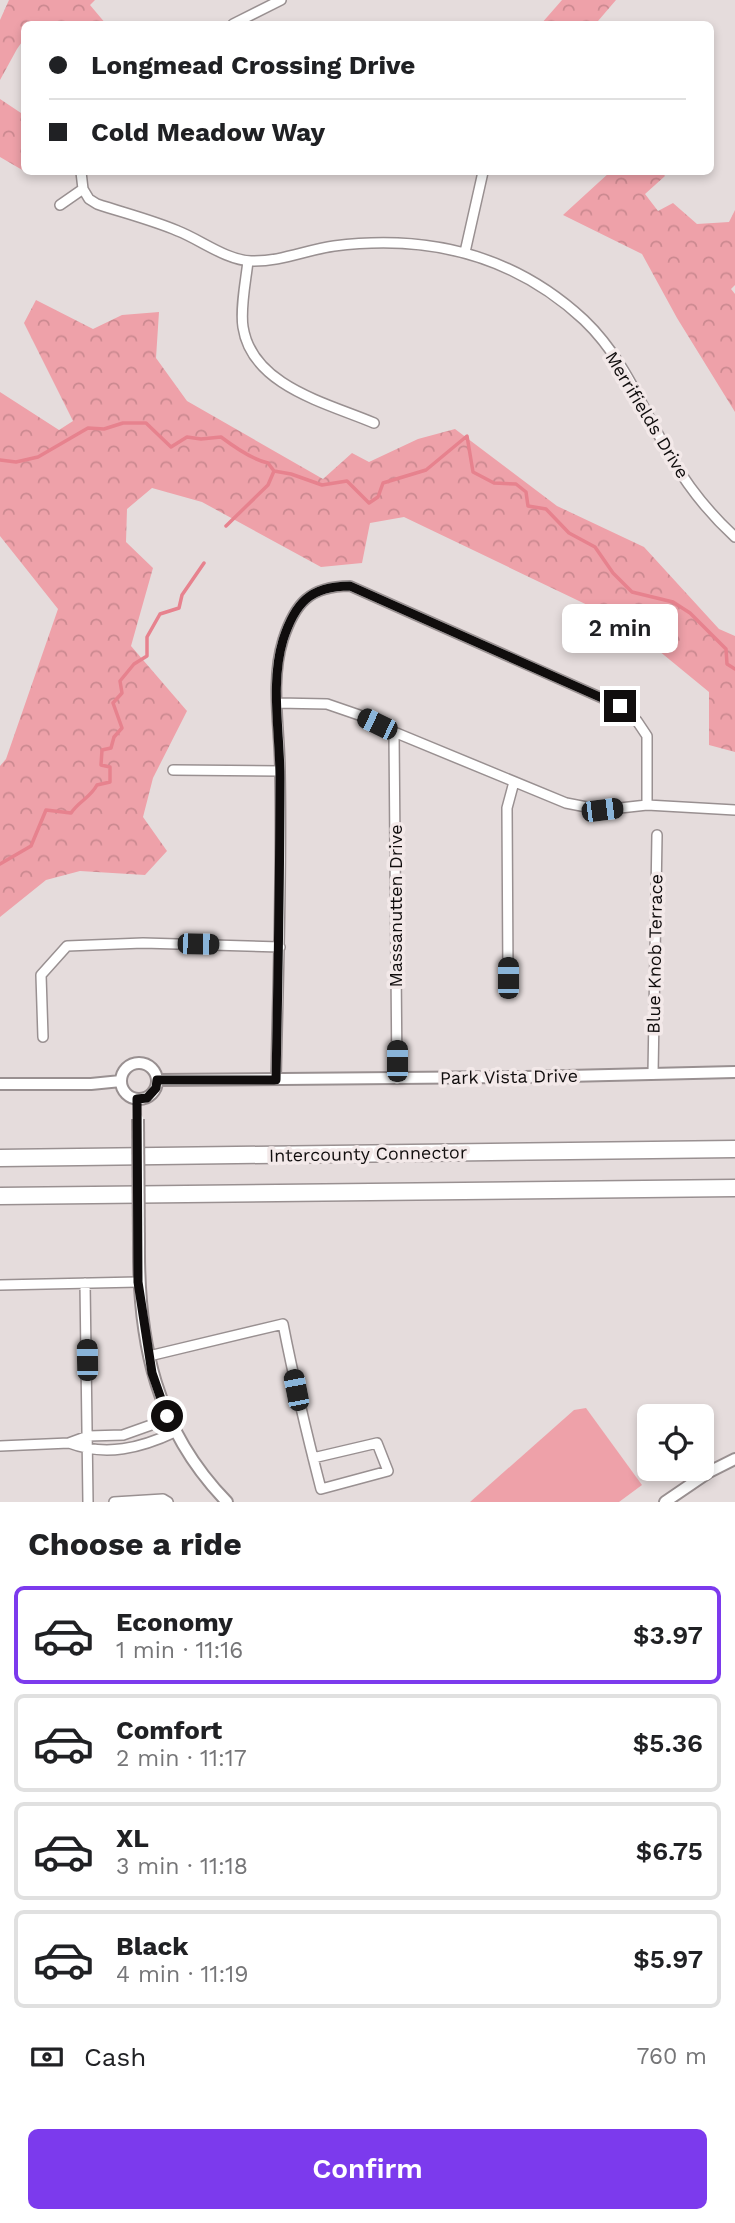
<!DOCTYPE html>
<meta charset="utf-8">
<style>
:root{--surface:#fff;--page:#f2f2f2;--text:#202124;--muted:#757577;--line:#e0e0e0;--accent:#7c3aed}
body{margin:0;font-family:"Work Sans",sans-serif;background:var(--page);color:var(--text);height:100vh;display:flex;flex-direction:column;font-size:26px;white-space:nowrap}
*{box-sizing:border-box;margin:0}
p{font-size:23px;color:var(--muted)}
.icon{flex:none;width:38px;height:38px;fill:none;stroke:currentColor;stroke-width:2;stroke-linecap:round;stroke-linejoin:round}
.map{position:relative;height:1502px;overflow:hidden}
.sheet{display:flex;flex-direction:column;background:var(--surface);flex:1}
.sheet>*{flex:none}
.guide{position:absolute;left:21px;top:21px;width:693px;height:154px;border-radius:10px;box-shadow:0 4px 10px #0003;display:grid;align-content:center;height:154px;padding:0 28px;background:var(--surface)}
.tools{position:absolute;left:637px;top:1404px;display:grid;gap:14px}
.tools a{display:grid;place-items:center;width:77px;height:77px;border-radius:10px;background:var(--surface);box-shadow:0 4px 10px #0003;font-size:35px}
.end{position:absolute;width:32px;height:32px;margin:-16px;border:9px solid #100d0d;background:#fff;box-shadow:0 0 0 4px #fff}
.from{border-radius:50%}
.bubble{position:absolute;height:49px;border-radius:10px;background:var(--surface);box-shadow:0 4px 10px #0003;font-size:23px;font-weight:600;line-height:49px;text-align:center}
.car{position:absolute;width:21px;height:42px;margin:-21px -10px;border-radius:9px;box-shadow:0 0 5px 2px #0007;background:linear-gradient(#222 24%,#8ab4d8 0 40%,#222 0 76%,#8ab4d8 0 86%,#222 0)}
.guide b{display:flex;align-items:center;gap:24px;height:66px;font-size:26px}
.guide b+b{border-top:2px solid var(--line)}
.guide i{width:18px;height:18px;background:var(--text)}
ul{padding:0;list-style:none}
li{display:flex;align-items:center;gap:21px;height:98px;margin:0 14px 10px;padding:0 14px;border:4px solid var(--line);border-radius:10px}
li div{flex:1}
li b{display:block;font-size:26px}
li em{font-style:normal;font-weight:600}
li.on{border-color:var(--accent)}
li>.icon{width:63px;height:63px;stroke-width:1.5}
h2{padding:0 28px;font-size:32px;line-height:84px}
.pay{display:flex;align-items:center;gap:18px;height:77px;padding:0 28px;font-size:26px}
.pay p{margin-inline-start:auto}
.cta{display:flex;gap:14px;margin-top:auto;padding:14px 28px}
.cta a{flex:1;height:80px;border-radius:10px;background:var(--accent);color:#fff;font-size:28px;font-weight:600;line-height:80px;text-align:center}
.map>svg:first-child{display:block}
.forest{fill:url(#forest-crowns)}
.pitch{fill:#eea1a9}
.lines{fill:none;stroke-linecap:round;stroke-linejoin:round}
.stream{stroke:#e7828e;stroke-width:3.5}
.minor-casing{stroke:#999091;stroke-width:12}
.tertiary-casing{stroke:#999091;stroke-width:14}
.motorway-casing{stroke:#999091;stroke-width:19}
.minor{stroke:#fff;stroke-width:9}
.tertiary{stroke:#fff;stroke-width:10}
.motorway{stroke:#fff;stroke-width:16}
.tertiary-bridge-casing{stroke:#999091;stroke-width:14;stroke-linecap:butt}
.tertiary-bridge{stroke:#fff;stroke-width:10}
.route{stroke:#100d0d;stroke-width:9}
.labels{text-anchor:middle;stroke-width:7;stroke-linejoin:round;paint-order:stroke}
.street-label{font-size:18px;fill:#100d0d;stroke:#f3e9e9}
</style>
<div class="map">
<svg width="735" height="1502" viewBox="0 0 735 1502">
<defs>
<pattern id="forest-crowns" width="20" height="18" patternUnits="userSpaceOnUse" patternTransform="scale(1.75)"><rect width="20" height="18" fill="#eea1a9"/><path d="M2 6a3 3 0 1 1 6 0M12 15a3 3 0 1 1 6 0" fill="none" stroke="#cb8990"/></pattern>
</defs>
<rect width="100%" height="100%" fill="#e5dcdc"/>
<path class="forest" d="M 9,0 L 95,0 L 90,5 L 106,24 L 24,24 L 24,39 L 17,49 L 0,80 L 0,20 Z
M 562,0 L 616,0 L 598,21 L 602,24 L 541,24 Z
M 0,99 L 24,115 L 24,171 L 0,157 Z
M 610,172 L 662,172 L 665,176 L 645,194 L 658,211 L 673,203 L 697,224 L 729,222 L 735,210 L 735,285 L 731,289 L 735,294 L 735,412 L 677,318 L 642,254 L 563,215 Z
M 36,300 L 93,329 L 122,315 L 159,312 L 156,358 L 187,401 L 323,479 L 352,453 L 369,462 L 418,439 L 455,429 L 557,506 L 644,547 L 719,629 L 735,636 L 735,752 L 709,745 L 709,692 L 625,623 L 404,517 L 370,523 L 362,563 L 321,567 L 202,502 L 152,488 L 127,509 L 126,542 L 153,568 L 131,646 L 187,711 L 153,778 L 143,817 L 167,851 L 145,875 L 80,871 L 46,880 L 0,917 L 0,766 L 6,759 L 58,609 L 0,536 L 0,392 L 59,430 L 73,421 L 24,323 Z"/>
<path class="pitch" d="M 586,1408 L 642,1485 L 619,1502 L 470,1502 L 574,1410 Z"/>
<g class="lines">
<path class="stream" d="M 0,460 L 16,462 L 38,457 L 88,428 L 104,429 L 123,423 L 146,423 L 171,447 L 187,437 L 201,439 L 221,437 C 233,446 253,460 268,463 L 274,471
M 226,526 L 268,485 L 274,471 L 291,474 L 322,485 L 347,481 L 369,503 L 378,497 L 383,483 L 426,470 L 467,436 L 473,472 L 494,483 L 516,484 L 526,492 L 528,506 L 546,509 L 569,533 L 595,547 L 613,573 L 632,592 L 673,602 L 690,613 L 726,649 L 727,664 L 735,669
M 0,864 L 31,846 L 46,810 L 71,813 C 79,801 90,798 97,785 L 110,782 L 110,767 L 101,765 L 102,750 L 111,748 L 114,737 L 122,728 L 113,703 L 122,693 L 120,681 L 134,664 L 147,656 L 147,637 L 160,614 L 179,608 L 182,595 L 204,563"/>
<g class="minor-casing">
<path id="minor" d="M 233,24 L 281,0
M 83,189 L 89,199 L 97,204 C 124,213 152,220 178,231 C 201,240 226,260 251,261 C 280,262 306,250 334,246 C 429,234 514,255 584,320 C 625,359 644,412 672,459 C 689,488 710,514 735,537
M 60,205 L 83,189 L 81,172
M 465,252 L 483,172
M 248,261 C 246,280 240,308 243,327 C 252,386 327,403 374,423
M 278,703 L 327,704 L 359,715 L 394,732 L 566,803 L 602,810 L 647,805 L 735,810
M 394,732 L 397,1079
M 173,770 L 280,771
M 508,978 L 507,808 L 514,782
M 43,1037 L 41,975 L 67,946 L 143,943 L 280,947
M 653,1074 L 657,835
M 276,1080 C 278,978 282,875 280,772 C 280,729 270,682 283,640 C 295,603 310,586 350,586 L 620,706 L 637,721 L 647,736 L 647,805
M 85,1283 L 88,1502
M 0,1285 L 138,1282
M 149,1356 L 283,1324 C 294,1380 307,1435 321,1489 L 388,1471 L 377,1443 L 313,1458
M 69,1443 C 106,1457 141,1448 175,1432
M 0,1446 L 69,1443 L 88,1436 L 123,1435 L 154,1424 L 167,1416
M 114,1502 L 163,1499 L 168,1502"/>
</g>
<g class="tertiary-casing">
<path id="tertiary" d="M121 1081a18 18 0 1 1 36 0a18 18 0 1 1-36 0Z
M 157,1080 L 525,1077 L 735,1072
M 0,1084 L 91,1084 L 121,1081
M 139,1244 C 138,1343 156,1429 227,1502
M 665,1502 L 709,1472 L 735,1459"/>
</g>
<g class="motorway-casing">
<path id="motorway" d="M 0,1158 L 735,1149
M 0,1196 L 735,1188"/>
</g>
<use href="#minor" class="minor"/>
<use href="#tertiary" class="tertiary"/>
<use href="#motorway" class="motorway"/>
<g class="tertiary-bridge-casing">
<path id="tertiary-bridge" d="M 138,1119 L 139,1244"/>
</g>
<use href="#tertiary-bridge" class="tertiary-bridge"/>
</g>
<g class="lines">
<path class="route" d="M 167,1416 L 152,1373 L 138,1282 L 137,1099 L 147,1098 L 156,1088 L 157,1080 L 276,1080 C 278,979 280,879 280,778 C 280,733 270,683 283,640 C 295,603 310,586 350,586 L 620,706"/>
</g>
<g class="labels">
<g class="street-label">
<text transform="translate(647 415) rotate(59)" y="6">Merrifields Drive</text>
<text transform="translate(396 906) rotate(-90)" y="6">Massanutten Drive</text>
<text transform="translate(655 954) rotate(-89)" y="6">Blue Knob Terrace</text>
<text transform="translate(509 1077) rotate(-1)" y="6">Park Vista Drive</text>
<text transform="translate(368 1154) rotate(-1)" y="6">Intercounty Connector</text>
</g>
</g>
</svg>
<div class="tools">
<a><svg class="icon" aria-label="locate" viewBox="0 0 24 24"><circle cx="12" cy="12" r="6"/><path d="M12 2v4M12 18v4M2 12h4M18 12h4"/></svg></a>
</div>
<i class="end from" style="left:167px;top:1416px"></i>
<i class="end" style="left:620px;top:706px"></i>
<div class="bubble" style="left:562px;top:604px;width:116px">2 min</div>
<i class="car" style="left:377px;top:724px;rotate:296deg"></i>
<i class="car" style="left:602px;top:810px;rotate:83deg"></i>
<i class="car" style="left:198px;top:944px;rotate:91deg"></i>
<i class="car" style="left:508px;top:978px;rotate:0deg"></i>
<i class="car" style="left:397px;top:1061px;rotate:0deg"></i>
<i class="car" style="left:87px;top:1360px;rotate:359deg"></i>
<i class="car" style="left:296px;top:1390px;rotate:349deg"></i>
<div class="guide">
<b><i class="from"></i>Longmead Crossing Drive</b>
<b><i></i>Cold Meadow Way</b>
</div>
</div>
<section class="sheet">
<h2>Choose a ride</h2>
<ul>
<li class="on"><svg class="icon" aria-label="car" viewBox="0 0 24 24"><path d="M5 17H2v-5l4-1 3-4h7l3 4 3 1v5h-3M9 17h6M6 11h13"/><circle cx="7" cy="17" r="2"/><circle cx="17" cy="17" r="2"/></svg><div><b>Economy</b><p>1 min · 11:16</p></div><em>$3.97</em></li>
<li><svg class="icon" aria-label="car" viewBox="0 0 24 24"><path d="M5 17H2v-5l4-1 3-4h7l3 4 3 1v5h-3M9 17h6M6 11h13"/><circle cx="7" cy="17" r="2"/><circle cx="17" cy="17" r="2"/></svg><div><b>Comfort</b><p>2 min · 11:17</p></div><em>$5.36</em></li>
<li><svg class="icon" aria-label="car" viewBox="0 0 24 24"><path d="M5 17H2v-5l4-1 3-4h7l3 4 3 1v5h-3M9 17h6M6 11h13"/><circle cx="7" cy="17" r="2"/><circle cx="17" cy="17" r="2"/></svg><div><b>XL</b><p>3 min · 11:18</p></div><em>$6.75</em></li>
<li><svg class="icon" aria-label="car" viewBox="0 0 24 24"><path d="M5 17H2v-5l4-1 3-4h7l3 4 3 1v5h-3M9 17h6M6 11h13"/><circle cx="7" cy="17" r="2"/><circle cx="17" cy="17" r="2"/></svg><div><b>Black</b><p>4 min · 11:19</p></div><em>$5.97</em></li>
</ul>
<div class="pay"><svg class="icon" aria-label="cash" viewBox="0 0 24 24"><path d="M3 7h18v10H3z"/><circle cx="12" cy="12" r="2"/></svg>Cash<p>760 m</p></div>
<div class="cta"><a>Confirm</a></div>
</section>
